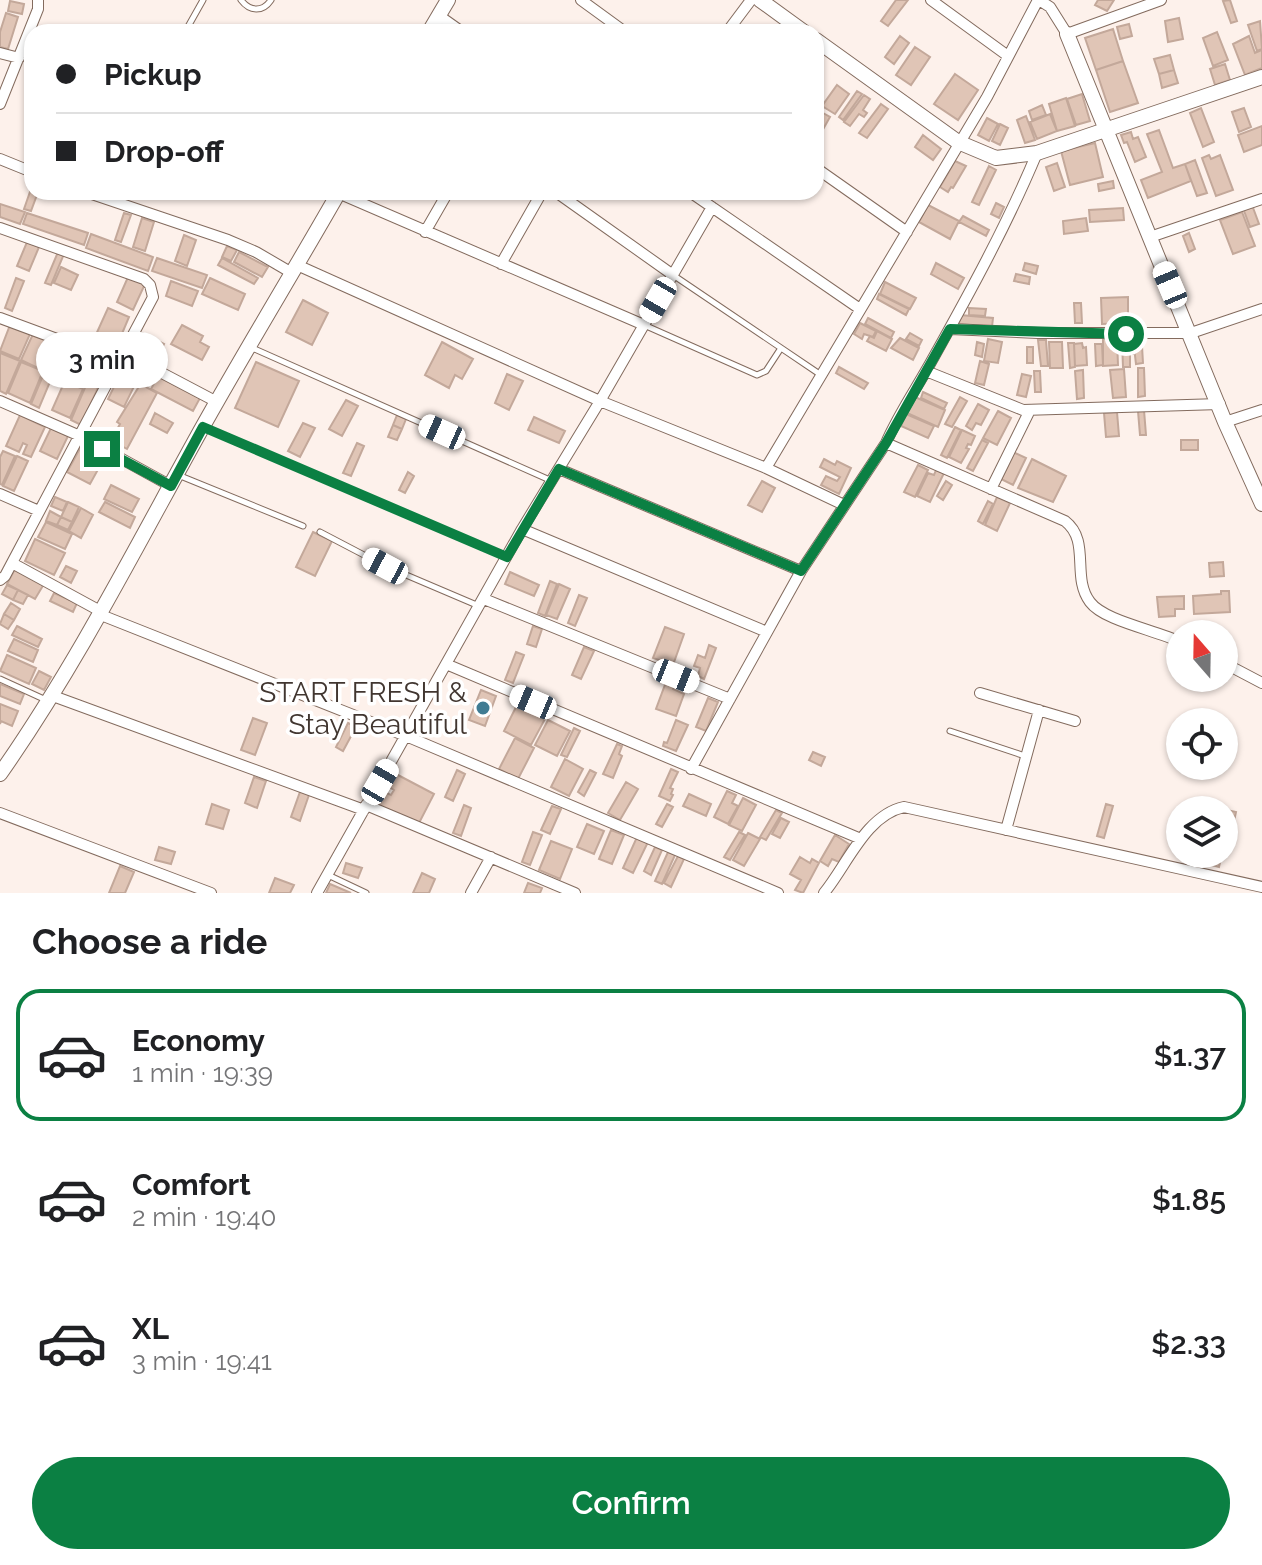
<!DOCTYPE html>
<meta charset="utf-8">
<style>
:root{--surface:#fff;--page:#f2f2f2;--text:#202124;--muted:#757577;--line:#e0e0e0;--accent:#0b8043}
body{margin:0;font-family:Raleway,sans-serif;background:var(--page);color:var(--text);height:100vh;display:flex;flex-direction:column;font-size:30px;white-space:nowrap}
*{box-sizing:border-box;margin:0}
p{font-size:26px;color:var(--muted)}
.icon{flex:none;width:44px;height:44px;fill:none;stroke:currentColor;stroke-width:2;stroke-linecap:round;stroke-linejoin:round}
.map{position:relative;height:893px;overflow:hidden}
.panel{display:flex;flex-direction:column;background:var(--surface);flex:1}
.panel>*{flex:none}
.top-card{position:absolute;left:24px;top:24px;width:800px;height:176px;border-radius:24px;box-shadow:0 2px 6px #0004;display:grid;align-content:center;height:176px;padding:0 32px;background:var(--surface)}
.needle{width:52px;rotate:340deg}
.fabs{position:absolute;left:1166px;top:620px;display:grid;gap:16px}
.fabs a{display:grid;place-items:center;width:72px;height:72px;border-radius:50%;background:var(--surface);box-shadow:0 2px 6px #0004;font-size:40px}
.end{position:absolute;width:36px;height:36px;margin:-18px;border:10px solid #0b8043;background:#fff;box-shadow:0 0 0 4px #fff}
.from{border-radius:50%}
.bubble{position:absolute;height:56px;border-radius:28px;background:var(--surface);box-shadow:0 2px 6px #0004;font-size:26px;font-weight:600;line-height:56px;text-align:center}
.car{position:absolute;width:24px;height:48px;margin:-24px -12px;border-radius:10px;box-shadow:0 0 6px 2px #0007;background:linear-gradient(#fff 24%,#345 0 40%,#fff 0 76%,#345 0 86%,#fff 0)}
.top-card b{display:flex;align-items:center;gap:28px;height:76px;font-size:30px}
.top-card b+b{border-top:2px solid var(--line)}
.top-card i{width:20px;height:20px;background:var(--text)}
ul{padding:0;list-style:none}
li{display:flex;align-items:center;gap:24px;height:132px;margin:0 16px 12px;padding:0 16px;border:4px solid transparent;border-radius:24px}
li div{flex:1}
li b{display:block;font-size:30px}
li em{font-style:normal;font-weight:600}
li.on{border-color:var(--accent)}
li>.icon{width:72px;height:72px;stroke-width:1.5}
h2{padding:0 32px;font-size:36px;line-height:96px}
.action{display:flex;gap:16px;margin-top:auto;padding:16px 32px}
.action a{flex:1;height:92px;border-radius:48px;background:var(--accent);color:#fff;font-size:32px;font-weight:600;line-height:92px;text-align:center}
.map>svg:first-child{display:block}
.building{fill:#e0c5b6;stroke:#c3a89a;stroke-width:2}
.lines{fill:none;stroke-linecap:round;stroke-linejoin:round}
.lane-casing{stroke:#836b5e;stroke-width:7}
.street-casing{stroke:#836b5e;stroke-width:12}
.secondary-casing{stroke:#836b5e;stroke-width:16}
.lane{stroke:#fff;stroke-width:5}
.street{stroke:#fff;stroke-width:10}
.secondary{stroke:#fff;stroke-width:14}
.route{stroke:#0b8043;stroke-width:10}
.poi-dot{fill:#407c93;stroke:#fff;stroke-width:3}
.labels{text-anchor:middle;stroke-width:7;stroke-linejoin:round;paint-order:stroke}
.poi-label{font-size:28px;fill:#413630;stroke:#fff;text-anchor:end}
</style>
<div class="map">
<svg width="1262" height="893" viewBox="0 0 1262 893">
<rect width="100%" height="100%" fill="#fdf1eb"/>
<path class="building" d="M 896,0 L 908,0 L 888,26 L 881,21 Z
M 1098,0 L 1114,0 L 1107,11 L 1095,5 Z
M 1230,0 L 1237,21 L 1231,23 L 1223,1 Z
M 10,1 L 24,4 L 22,14 L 8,11 Z
M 6,13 L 18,17 L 8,49 L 0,47 L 0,32 Z
M 1179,18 L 1183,39 L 1168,42 L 1165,21 Z
M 1260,21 L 1262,49 L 1257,51 L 1248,25 Z
M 1129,24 L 1132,36 L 1120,39 L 1117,27 Z
M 1113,29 L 1123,61 L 1096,70 L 1085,38 Z
M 1217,32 L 1228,60 L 1213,66 L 1203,38 Z
M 900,36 L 909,43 L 894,64 L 885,57 Z
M 1249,36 L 1255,53 L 1262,50 L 1262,68 L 1245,75 L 1233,44 Z
M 915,47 L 930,57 L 911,85 L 896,75 Z
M 1170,55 L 1174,70 L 1159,74 L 1154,59 Z
M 1123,61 L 1138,103 L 1110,112 L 1096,70 Z
M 1225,64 L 1230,80 L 1215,85 L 1210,69 Z
M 1174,70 L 1178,83 L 1162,88 L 1159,74 Z
M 955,74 L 978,90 L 958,120 L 934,104 Z
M 837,85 L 849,94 L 835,114 L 822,106 Z
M 857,91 L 862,94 L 843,120 L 839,117 Z
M 1082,94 L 1090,121 L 1076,125 L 1067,99 Z
M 864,95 L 870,99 L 863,110 L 867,113 L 864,117 L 859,114 L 850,126 L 844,122 Z
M 1066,98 L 1075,126 L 1057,131 L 1049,104 Z
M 881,104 L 888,109 L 867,138 L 859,133 Z
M 1042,105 L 1046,115 L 1032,120 L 1029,111 Z
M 1201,108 L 1214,142 L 1203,147 L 1190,113 Z
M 1244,108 L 1251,127 L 1239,132 L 1232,112 Z
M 823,113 L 830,117 L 816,142 L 816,126 Z
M 1050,114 L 1057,131 L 1037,139 L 1030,122 Z
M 1026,116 L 1035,140 L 1025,143 L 1017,120 Z
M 987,118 L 998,124 L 989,141 L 978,135 Z
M 1000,124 L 1008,128 L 1000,145 L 992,141 Z
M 1262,126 L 1262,145 L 1244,152 L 1238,135 Z
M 1159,130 L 1173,168 L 1185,164 L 1191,181 L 1148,198 L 1141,180 L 1162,172 L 1147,134 Z
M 1131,132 L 1133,139 L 1138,137 L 1146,157 L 1135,162 L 1127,142 L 1124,143 L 1121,135 Z
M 923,135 L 941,149 L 933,160 L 915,147 Z
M 1095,143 L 1103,177 L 1070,185 L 1061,151 Z
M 1209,155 L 1211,159 L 1220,155 L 1233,190 L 1216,196 L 1202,158 Z
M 1195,160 L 1207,193 L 1197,196 L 1185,164 Z
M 955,161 L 966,166 L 953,188 L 951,187 L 948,192 L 940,187 Z
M 1057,163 L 1065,187 L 1054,191 L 1046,167 Z
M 989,166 L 996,170 L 979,205 L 972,202 Z
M 1113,181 L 1114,188 L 1099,191 L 1098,184 Z
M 32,186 L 32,192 L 38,192 L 31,211 L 24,209 Z
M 996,203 L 1004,207 L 999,218 L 991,214 Z
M 0,204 L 25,212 L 20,224 L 0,217 Z
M 928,205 L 959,221 L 950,239 L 919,222 Z
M 1252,205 L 1259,224 L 1250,227 L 1243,208 Z
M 1123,208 L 1124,220 L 1090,222 L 1089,210 Z
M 1242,212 L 1255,246 L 1233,254 L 1220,220 Z
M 27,213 L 88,233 L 84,245 L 23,224 Z
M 124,213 L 131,215 L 121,242 L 115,240 Z
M 963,216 L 989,230 L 986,236 L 959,222 Z
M 142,218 L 154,222 L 145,251 L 133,247 Z
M 1086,218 L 1088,231 L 1064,234 L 1063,221 Z
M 1189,233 L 1195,249 L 1189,252 L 1183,236 Z
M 91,234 L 153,257 L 148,271 L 86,248 Z
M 184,235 L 196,240 L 187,266 L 175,261 Z
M 27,242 L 39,247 L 29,271 L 17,266 Z
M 227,246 L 237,250 L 231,261 L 222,257 Z
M 58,252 L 64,254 L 51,285 L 45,283 Z
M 239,252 L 268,267 L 262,277 L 234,262 Z
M 157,258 L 207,275 L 202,288 L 152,271 Z
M 222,258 L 258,278 L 254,284 L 218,265 Z
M 936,263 L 964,278 L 958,289 L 931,274 Z
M 1025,263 L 1038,266 L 1036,274 L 1023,270 Z
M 61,267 L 78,275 L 71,290 L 54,283 Z
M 1016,274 L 1030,277 L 1029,284 L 1014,281 Z
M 128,277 L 145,284 L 133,310 L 117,302 Z
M 16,278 L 24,281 L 12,311 L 5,308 Z
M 210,278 L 245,294 L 238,310 L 202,294 Z
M 171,281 L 198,291 L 192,306 L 166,296 Z
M 885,282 L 916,298 L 910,309 L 880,294 Z
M 879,294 L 909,309 L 906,315 L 877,299 Z
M 1128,297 L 1128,323 L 1102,324 L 1101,298 Z
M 303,300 L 328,313 L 312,345 L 286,332 Z
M 1074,303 L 1081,303 L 1082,323 L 1075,323 Z
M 108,308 L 129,317 L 116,348 L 94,339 Z
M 969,308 L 986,309 L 985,316 L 969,315 Z
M 960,315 L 993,318 L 992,327 L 959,324 Z
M 868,318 L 894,332 L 891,338 L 865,324 Z
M 860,323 L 876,331 L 873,337 L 864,334 L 862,339 L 854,334 Z
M 10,325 L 30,334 L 19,359 L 0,351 Z
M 182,325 L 203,336 L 200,342 L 209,347 L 202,360 L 171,344 Z
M 877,331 L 892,339 L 886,351 L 867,341 L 870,336 L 874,338 Z
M 142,333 L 164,344 L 156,361 L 134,350 Z
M 910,333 L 922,340 L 919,346 L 906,339 Z
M 33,334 L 54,343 L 42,370 L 21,360 Z
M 900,338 L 919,348 L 913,360 L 891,348 Z
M 988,339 L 1002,342 L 998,363 L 984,361 Z
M 1103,339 L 1117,339 L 1118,365 L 1103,366 Z
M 1038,340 L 1046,340 L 1048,366 L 1041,366 Z
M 1122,341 L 1129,341 L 1129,345 L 1134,345 L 1134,354 L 1130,354 L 1130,367 L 1123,367 Z
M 442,342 L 473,359 L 462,379 L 455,375 L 449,388 L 425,375 Z
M 977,342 L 984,344 L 982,357 L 975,355 Z
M 1049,342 L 1062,342 L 1063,368 L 1050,368 Z
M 1068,343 L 1074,343 L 1075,367 L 1070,368 Z
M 1082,343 L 1083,348 L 1086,347 L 1087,365 L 1075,366 L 1074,344 Z
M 56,344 L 66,348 L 56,371 L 46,366 Z
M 1095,344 L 1102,344 L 1103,365 L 1096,366 Z
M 1142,346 L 1143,363 L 1136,364 L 1134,347 Z
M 1027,347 L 1033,347 L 1033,363 L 1027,363 Z
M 0,353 L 20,361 L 6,394 L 0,391 Z
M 980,361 L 989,364 L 984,385 L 975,383 Z
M 21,362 L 43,371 L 30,403 L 8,393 Z
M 126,362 L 142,370 L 124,407 L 108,399 Z
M 256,362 L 299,381 L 278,427 L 235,408 Z
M 839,367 L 868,383 L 864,389 L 836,373 Z
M 1138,368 L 1144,368 L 1145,396 L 1138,397 Z
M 1124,369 L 1126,397 L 1113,398 L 1110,370 Z
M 1083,370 L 1084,398 L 1077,399 L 1075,371 Z
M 1034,371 L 1040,371 L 1041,392 L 1035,392 Z
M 60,372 L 79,381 L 76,386 L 83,389 L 70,418 L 52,410 L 64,383 L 57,379 Z
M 148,372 L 152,375 L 146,387 L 157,393 L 127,449 L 111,440 L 120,424 L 117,422 Z
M 44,373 L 52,377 L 39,408 L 31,404 Z
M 507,374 L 523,381 L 509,410 L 495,403 Z
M 1022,374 L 1031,376 L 1026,397 L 1017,395 Z
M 158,376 L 200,398 L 193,411 L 151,389 Z
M 87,383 L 98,388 L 81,425 L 71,420 Z
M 923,392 L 947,403 L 944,409 L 921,398 Z
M 915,397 L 945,410 L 938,427 L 907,413 Z
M 960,397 L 967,401 L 952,427 L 945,424 Z
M 346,400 L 358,406 L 342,436 L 329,429 Z
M 978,404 L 989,410 L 981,425 L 976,423 L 972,430 L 966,426 Z
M 1144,410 L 1146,435 L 1140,435 L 1138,411 Z
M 998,411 L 1011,418 L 997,445 L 983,438 Z
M 1117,412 L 1119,436 L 1106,437 L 1104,413 Z
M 155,413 L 173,423 L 167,433 L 150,424 Z
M 906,414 L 934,426 L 928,438 L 901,426 Z
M 20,415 L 45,427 L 31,457 L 23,454 L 27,445 L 23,443 L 19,452 L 6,446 Z
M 397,415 L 406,419 L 402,429 L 393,425 Z
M 534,417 L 565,431 L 559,443 L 528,430 Z
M 303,423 L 315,428 L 300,457 L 288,451 Z
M 393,425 L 402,429 L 397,440 L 388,437 Z
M 955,427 L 961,430 L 947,458 L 941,455 Z
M 51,428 L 68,436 L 57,459 L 40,451 Z
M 962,430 L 975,436 L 971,445 L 968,444 L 966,448 L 969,449 L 961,463 L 949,457 Z
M 982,440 L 988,443 L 973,471 L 967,468 Z
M 1181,440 L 1198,440 L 1198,450 L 1181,450 Z
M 83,443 L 106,455 L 90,484 L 67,472 Z
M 357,443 L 364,446 L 351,476 L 343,473 Z
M 3,451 L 15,456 L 2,485 L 0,484 L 0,457 Z
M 1013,452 L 1026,458 L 1013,485 L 1001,479 Z
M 17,456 L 28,461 L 14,491 L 3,486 Z
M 824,459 L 835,465 L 837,461 L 851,468 L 839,494 L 821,485 L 826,476 L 837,481 L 840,477 L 820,467 Z
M 1032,459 L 1066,476 L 1053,502 L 1018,488 Z
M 918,465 L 928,470 L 915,497 L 904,492 Z
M 936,470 L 944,473 L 930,502 L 917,496 L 928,473 L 934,475 Z
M 408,472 L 414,476 L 405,493 L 399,490 Z
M 762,481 L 775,488 L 762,512 L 748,505 Z
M 946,481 L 952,485 L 943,500 L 937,496 Z
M 111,485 L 139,499 L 132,512 L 104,499 Z
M 55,497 L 67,502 L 63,511 L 51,506 Z
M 997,497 L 1010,503 L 997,531 L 985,525 Z
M 988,501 L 993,504 L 983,524 L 978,521 Z
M 68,502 L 79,507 L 72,522 L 61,517 Z
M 105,502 L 135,517 L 130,528 L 99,512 Z
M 81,508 L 93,515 L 81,538 L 69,531 Z
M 50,511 L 61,517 L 57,525 L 46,521 Z
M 61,517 L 72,522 L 68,530 L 57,525 Z
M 46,522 L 72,534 L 65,549 L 38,537 Z
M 313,532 L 332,541 L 315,576 L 296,567 Z
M 35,539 L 65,553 L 54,575 L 25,561 Z
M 1223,562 L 1224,576 L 1210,577 L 1209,563 Z
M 66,566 L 77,571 L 71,583 L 60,577 Z
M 15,569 L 44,584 L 35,599 L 7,584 Z
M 510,572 L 539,585 L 534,596 L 505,584 Z
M 550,581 L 557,584 L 545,616 L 538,613 Z
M 559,584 L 570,589 L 557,619 L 546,615 Z
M 7,585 L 18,590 L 13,600 L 2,594 Z
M 18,590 L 28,595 L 23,604 L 13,600 Z
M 1221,591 L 1229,591 L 1230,612 L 1194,614 L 1193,596 L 1221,594 Z
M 54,593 L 77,603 L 73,612 L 50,601 Z
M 579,595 L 587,598 L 575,626 L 568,623 Z
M 1184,596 L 1184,609 L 1175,609 L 1175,616 L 1159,617 L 1157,597 Z
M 11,603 L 20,609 L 14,620 L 4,614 Z
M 4,614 L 14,620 L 8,629 L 0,624 Z
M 17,626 L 42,639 L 38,647 L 12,635 Z
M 533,626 L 542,629 L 536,647 L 527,644 Z
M 665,627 L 684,634 L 673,665 L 653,658 Z
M 14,639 L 38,650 L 33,662 L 8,651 Z
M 709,645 L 716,648 L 704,679 L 698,676 L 700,668 L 694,666 L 698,655 L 705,658 Z
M 584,647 L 594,651 L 581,679 L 572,675 Z
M 516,652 L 524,655 L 513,683 L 505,680 Z
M 7,655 L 36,668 L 29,684 L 0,671 Z
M 39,671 L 51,677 L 44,690 L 32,684 Z
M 666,682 L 674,685 L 673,689 L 684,694 L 676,716 L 656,709 Z
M 0,684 L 24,694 L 20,704 L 0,696 Z
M 481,690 L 496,696 L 485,726 L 469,720 Z
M 708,698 L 718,702 L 706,731 L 696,727 Z
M 0,704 L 18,711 L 12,726 L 1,721 L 0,724 Z
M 517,705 L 545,719 L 531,745 L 504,731 Z
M 253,718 L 267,723 L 255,755 L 241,750 Z
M 548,720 L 570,731 L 557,756 L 535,745 Z
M 676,720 L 688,725 L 676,751 L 663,746 L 664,742 L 667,743 Z
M 348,723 L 356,727 L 343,751 L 336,747 Z
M 574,728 L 580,731 L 567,757 L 561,755 Z
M 515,738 L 534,748 L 518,779 L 499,769 Z
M 617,744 L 622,746 L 619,754 L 622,756 L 613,778 L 603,774 Z
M 813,752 L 825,757 L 821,766 L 809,760 Z
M 565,759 L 583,769 L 569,796 L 551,787 Z
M 671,769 L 678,772 L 670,788 L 673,789 L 671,794 L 673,795 L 670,801 L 659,796 Z
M 457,770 L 465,774 L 453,801 L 445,797 Z
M 590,770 L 596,773 L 584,796 L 578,792 Z
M 396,774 L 434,794 L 418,825 L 378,805 L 384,792 L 391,795 L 394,790 L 389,787 Z
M 254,777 L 266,781 L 257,808 L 245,803 Z
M 626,782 L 638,789 L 620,820 L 608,813 Z
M 301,789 L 310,792 L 300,821 L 291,817 Z
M 727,791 L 736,795 L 732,803 L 738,806 L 728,824 L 714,817 Z
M 689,794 L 711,804 L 706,816 L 683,806 Z
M 743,798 L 756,805 L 742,831 L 729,825 Z
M 212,804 L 229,810 L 223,829 L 206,824 Z
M 667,804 L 673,807 L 662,827 L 656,824 Z
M 1106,804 L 1113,806 L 1104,838 L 1097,836 Z
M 464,805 L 471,808 L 461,836 L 453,833 Z
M 552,806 L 561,809 L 550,834 L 541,830 Z
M 1212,807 L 1236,812 L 1230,840 L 1224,838 L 1224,810 L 1212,810 Z
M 776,810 L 782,813 L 766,840 L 760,837 Z
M 781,818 L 789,822 L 780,838 L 772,834 Z
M 587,824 L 604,831 L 594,854 L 577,847 Z
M 611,830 L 624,835 L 612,864 L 599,859 Z
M 533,832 L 542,835 L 530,865 L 522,862 Z
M 739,832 L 745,835 L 730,860 L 724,857 Z
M 748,833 L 760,839 L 744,866 L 733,860 Z
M 835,835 L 849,844 L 839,862 L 832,859 L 828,866 L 820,861 Z
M 637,837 L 648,842 L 633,873 L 623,868 Z
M 551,841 L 572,849 L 560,879 L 539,870 Z
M 159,847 L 175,852 L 171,864 L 155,860 Z
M 655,847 L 662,850 L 651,875 L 644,871 Z
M 668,852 L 675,855 L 662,884 L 655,881 Z
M 1198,854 L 1222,854 L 1219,867 L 1197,861 Z
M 678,856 L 684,859 L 671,887 L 664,883 Z
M 800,857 L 810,863 L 812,859 L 819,863 L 803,893 L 795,890 L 801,880 L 790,874 Z
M 346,863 L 362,868 L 358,878 L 343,873 Z
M 120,866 L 134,872 L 125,893 L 109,893 Z
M 422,873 L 435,879 L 429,893 L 413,893 Z
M 275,878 L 294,885 L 290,893 L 269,893 Z
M 528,883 L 542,888 L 540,893 L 524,893 Z
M 330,884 L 351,893 L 326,893 Z"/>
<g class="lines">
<g class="lane-casing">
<path id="lane" d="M 241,0 C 250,12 263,12 271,0
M 185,32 L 203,0
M 673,275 L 821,375
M 644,325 L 757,375 L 766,371 L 781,348
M 250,347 L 552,481
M 203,427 L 507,557
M 178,475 L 303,526
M 320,532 L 385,566 L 479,606
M 0,679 L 46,700
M 950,731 L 1025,756
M 328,875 L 366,893"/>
</g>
<g class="street-casing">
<path id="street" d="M 581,0 L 625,32
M 931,0 L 1008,56
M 1039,0 L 1050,7 L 1067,34 L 1161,0
M 438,15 L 462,32
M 727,32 L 751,0
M 0,53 L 19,58
M 0,104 L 38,9 L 38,0
M 0,159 L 32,172
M 816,168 L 907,232
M 86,192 L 228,240 L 256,252 L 292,273
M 556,192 L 673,275
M 690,192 L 860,309
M 338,193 L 644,325
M 0,228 L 144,279 L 150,285 L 153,297 L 5,576 L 0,580
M 425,232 L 448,192
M 1150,237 L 1262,199
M 501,264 L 542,192
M 297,265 L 600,401 L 766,468 L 987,97 L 1038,0
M 0,318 L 119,362
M 950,329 L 1038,333 L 1191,333 L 1262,309
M 124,353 L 217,402
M 926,371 L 1023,410 L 1220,404
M 0,401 L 80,436 L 171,486
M 1225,422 L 1262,410
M 886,443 L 1065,521 C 1091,541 1071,577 1090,602 C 1104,621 1156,630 1180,642
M 766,468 L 844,505
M 559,469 L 801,571
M 991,489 L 1030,410
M 0,494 L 39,511
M 522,529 L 767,632
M 12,563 L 102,612
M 484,599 L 730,699
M 101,615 L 406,736 L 778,893
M 1224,663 L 1262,683
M 446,664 L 861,839
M 980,693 L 1075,721
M 53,696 L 364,810
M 691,769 L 801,571 L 886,443 C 898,415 916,389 931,362 C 969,294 1007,225 1037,153
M 366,805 L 575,893
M 0,813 L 211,893
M 1006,830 L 1039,710
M 317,893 L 522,529 L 600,401 L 712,207
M 471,893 L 491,857
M 824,893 C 847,865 866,815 904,807 L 1262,887"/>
</g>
<g class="secondary-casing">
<path id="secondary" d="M 760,0 L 804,32
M 429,32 L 448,0
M 1067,34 L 1225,422 L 1262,504
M 816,40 L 958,142 L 996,158 L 1037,153 L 1262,77
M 0,774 C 77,664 137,545 202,428 C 246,349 294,271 339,192"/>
</g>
<use href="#lane" class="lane"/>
<use href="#street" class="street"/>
<use href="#secondary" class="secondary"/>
</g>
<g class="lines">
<path class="route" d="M 102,449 L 171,486 L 203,427 L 507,557 L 559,469 L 801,571 L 886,443 L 950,329 L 1126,334"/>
</g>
<circle class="poi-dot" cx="483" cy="708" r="8"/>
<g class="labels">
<g class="poi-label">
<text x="467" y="702">START FRESH &amp;<tspan x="467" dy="32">Stay Beautiful</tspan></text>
</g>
</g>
</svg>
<div class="fabs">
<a><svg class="needle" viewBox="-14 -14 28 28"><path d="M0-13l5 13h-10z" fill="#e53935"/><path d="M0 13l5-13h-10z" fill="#757577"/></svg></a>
<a><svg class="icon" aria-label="locate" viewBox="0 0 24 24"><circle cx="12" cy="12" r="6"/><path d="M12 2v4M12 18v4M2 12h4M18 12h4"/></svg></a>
<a><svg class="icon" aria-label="layers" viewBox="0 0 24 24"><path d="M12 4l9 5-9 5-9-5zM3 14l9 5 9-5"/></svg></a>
</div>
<i class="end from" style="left:1126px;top:334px"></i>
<i class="end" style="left:102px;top:449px"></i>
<div class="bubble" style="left:36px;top:332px;width:132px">3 min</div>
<i class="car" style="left:1170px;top:285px;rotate:337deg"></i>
<i class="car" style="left:658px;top:300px;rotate:210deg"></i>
<i class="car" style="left:442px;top:432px;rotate:294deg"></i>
<i class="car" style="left:385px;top:566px;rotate:298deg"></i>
<i class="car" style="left:676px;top:676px;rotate:112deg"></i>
<i class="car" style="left:533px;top:702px;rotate:293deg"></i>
<i class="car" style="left:380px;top:782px;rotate:30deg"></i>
<div class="top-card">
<b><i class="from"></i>Pickup</b>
<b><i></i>Drop-off</b>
</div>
</div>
<section class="panel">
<h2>Choose a ride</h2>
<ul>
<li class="on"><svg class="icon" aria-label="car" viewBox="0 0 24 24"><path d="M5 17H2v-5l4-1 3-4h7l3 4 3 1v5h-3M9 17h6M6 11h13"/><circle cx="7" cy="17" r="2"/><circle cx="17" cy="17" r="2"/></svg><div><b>Economy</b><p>1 min · 19:39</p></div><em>$1.37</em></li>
<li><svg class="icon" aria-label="car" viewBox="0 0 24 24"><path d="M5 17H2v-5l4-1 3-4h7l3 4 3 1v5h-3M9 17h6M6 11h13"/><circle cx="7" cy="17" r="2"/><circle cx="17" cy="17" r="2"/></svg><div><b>Comfort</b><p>2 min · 19:40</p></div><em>$1.85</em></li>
<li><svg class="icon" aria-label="car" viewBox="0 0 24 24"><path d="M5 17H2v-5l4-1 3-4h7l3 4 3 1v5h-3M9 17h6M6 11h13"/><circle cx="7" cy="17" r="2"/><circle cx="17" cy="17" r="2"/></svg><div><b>XL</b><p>3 min · 19:41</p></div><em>$2.33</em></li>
</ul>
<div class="action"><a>Confirm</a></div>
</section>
